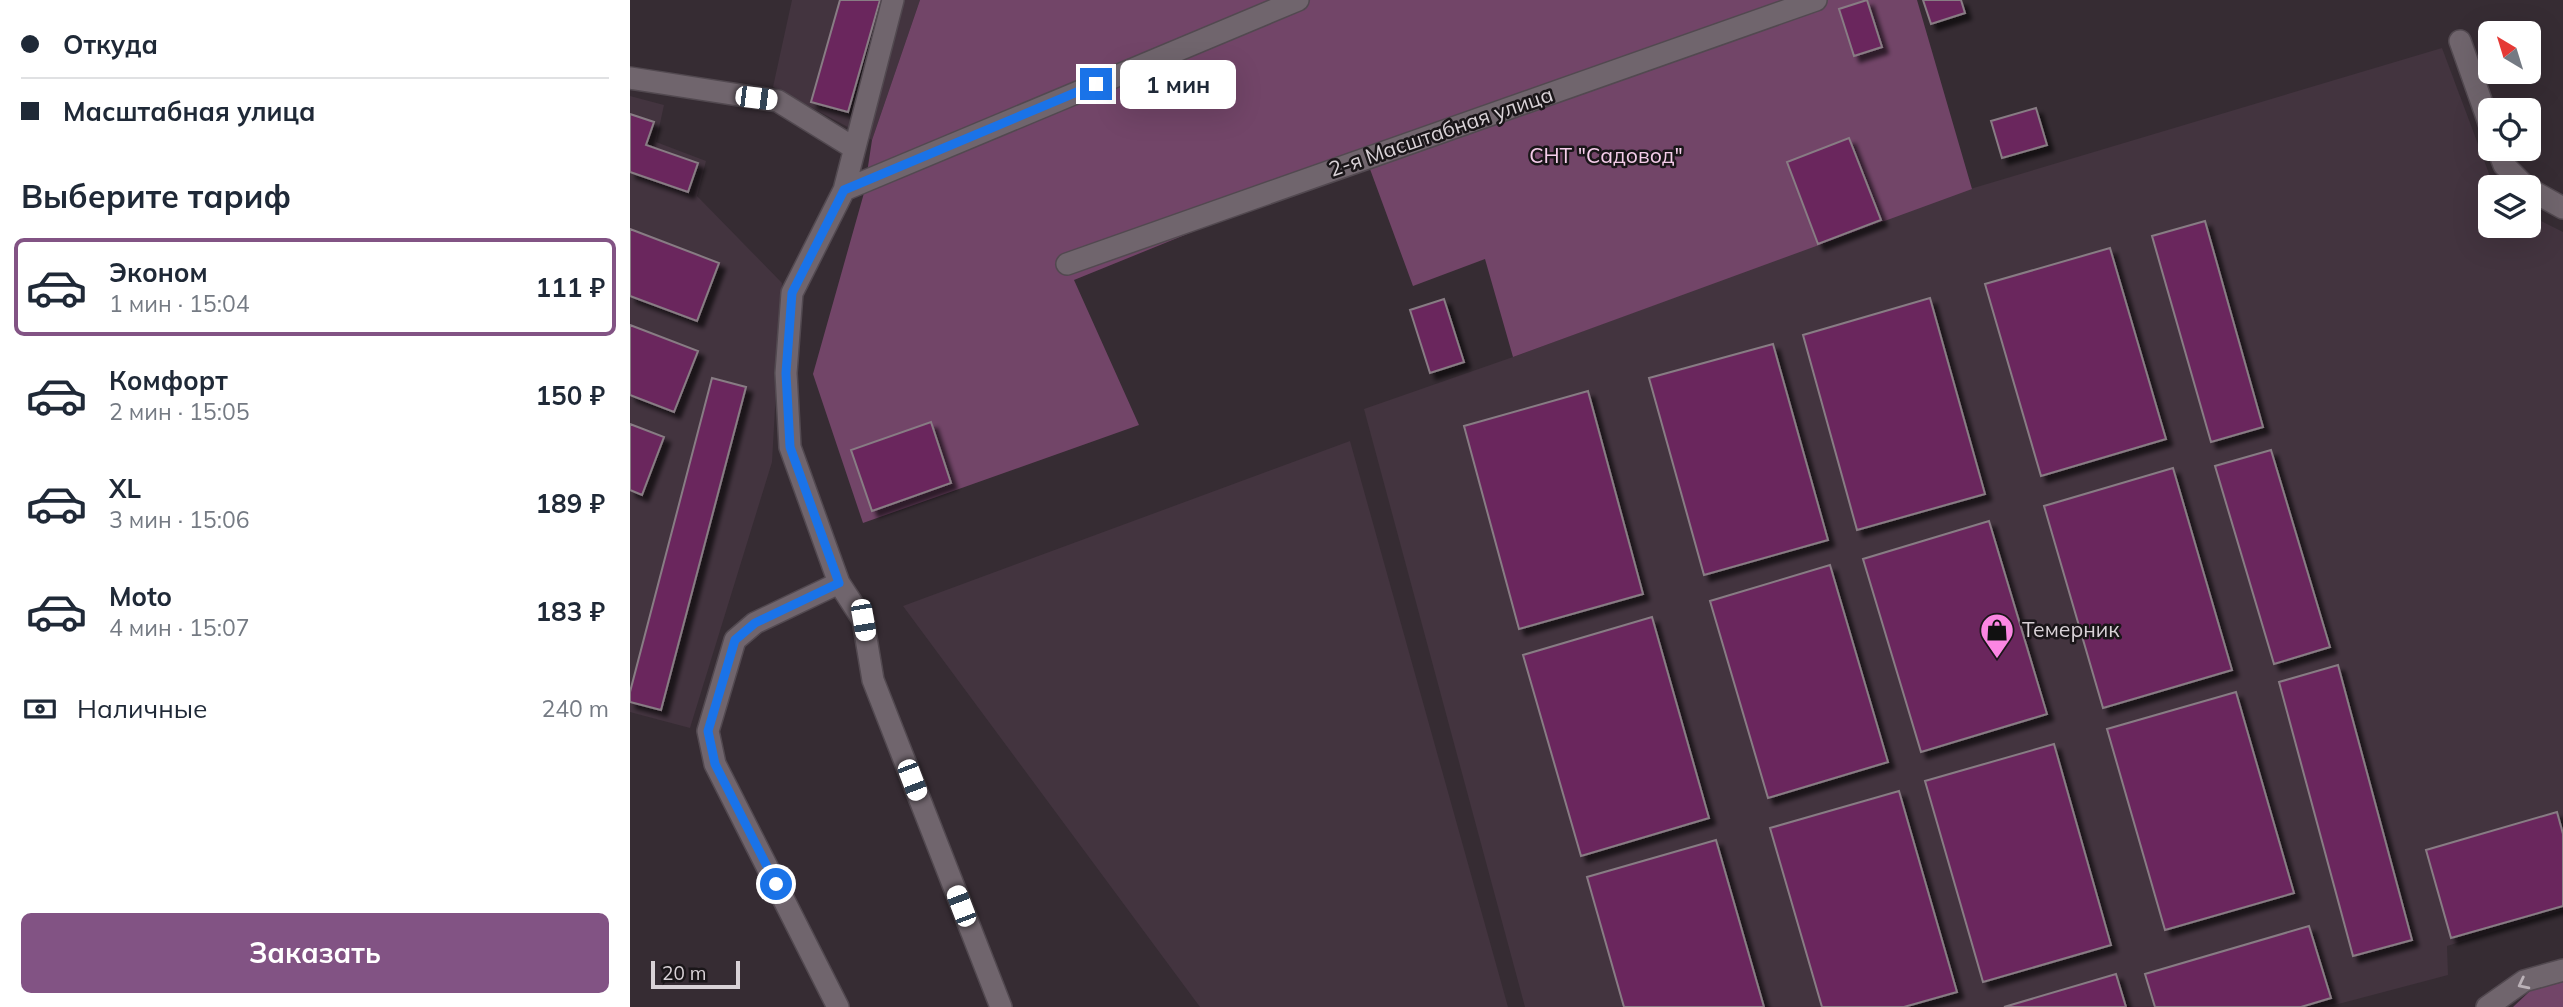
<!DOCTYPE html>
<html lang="ru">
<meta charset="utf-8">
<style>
:root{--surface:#fff;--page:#f6f6f7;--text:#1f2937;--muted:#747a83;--line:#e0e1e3;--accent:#825384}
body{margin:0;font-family:Mulish,sans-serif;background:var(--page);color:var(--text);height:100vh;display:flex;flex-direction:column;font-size:26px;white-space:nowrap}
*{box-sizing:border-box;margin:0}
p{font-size:23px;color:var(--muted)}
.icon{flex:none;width:38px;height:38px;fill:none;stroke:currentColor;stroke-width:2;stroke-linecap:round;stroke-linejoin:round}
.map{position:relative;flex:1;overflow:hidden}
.sheet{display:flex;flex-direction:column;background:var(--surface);width:630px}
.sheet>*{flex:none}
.top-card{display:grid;align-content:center;height:154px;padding:0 21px;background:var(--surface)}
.needle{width:46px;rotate:322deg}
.buttons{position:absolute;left:1848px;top:21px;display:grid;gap:14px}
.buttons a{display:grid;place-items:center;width:63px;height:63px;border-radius:10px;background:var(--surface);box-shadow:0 7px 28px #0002;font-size:35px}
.scale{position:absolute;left:21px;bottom:18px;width:89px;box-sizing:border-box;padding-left:7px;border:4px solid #d9d2d7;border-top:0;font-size:19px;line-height:24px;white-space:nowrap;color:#d9d2d7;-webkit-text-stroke:5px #1a1619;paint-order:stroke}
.end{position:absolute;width:32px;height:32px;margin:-16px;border:9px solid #1a73e8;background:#fff;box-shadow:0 0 0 4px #fff}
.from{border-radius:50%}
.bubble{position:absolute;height:49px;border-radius:10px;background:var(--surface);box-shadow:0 7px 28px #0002;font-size:23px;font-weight:700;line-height:49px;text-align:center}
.car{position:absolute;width:21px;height:42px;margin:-21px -10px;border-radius:9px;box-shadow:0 0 5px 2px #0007;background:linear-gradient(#fff 24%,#345 0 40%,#fff 0 76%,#345 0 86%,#fff 0)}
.top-card b{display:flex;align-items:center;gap:24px;height:66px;font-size:26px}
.top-card b+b{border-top:2px solid var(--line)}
.top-card i{width:18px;height:18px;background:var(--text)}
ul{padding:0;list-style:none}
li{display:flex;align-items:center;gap:21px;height:98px;margin:0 14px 10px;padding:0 7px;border:4px solid transparent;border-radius:10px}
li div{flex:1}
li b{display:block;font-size:26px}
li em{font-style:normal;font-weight:700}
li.current{border-color:var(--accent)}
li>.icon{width:63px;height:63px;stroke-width:1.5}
h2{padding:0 21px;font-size:32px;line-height:84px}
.pay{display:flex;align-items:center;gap:18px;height:77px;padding:0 21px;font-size:26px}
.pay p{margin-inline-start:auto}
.cta{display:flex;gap:14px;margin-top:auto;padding:14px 21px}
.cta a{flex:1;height:80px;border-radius:10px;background:var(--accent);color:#fff;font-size:28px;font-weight:700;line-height:80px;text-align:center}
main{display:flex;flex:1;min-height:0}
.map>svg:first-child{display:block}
.built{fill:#43343f}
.green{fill:#724568}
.building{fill:#6a285d;stroke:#887c84;stroke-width:2;filter:url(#shadow)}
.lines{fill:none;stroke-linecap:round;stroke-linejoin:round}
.minor-casing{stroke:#524950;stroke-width:24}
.minor{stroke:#70656d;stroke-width:21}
.oneway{stroke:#bab1b7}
.route{stroke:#1a73e8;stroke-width:9}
.labels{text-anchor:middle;stroke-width:5;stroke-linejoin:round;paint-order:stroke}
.street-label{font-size:21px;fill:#d9d2d7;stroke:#1a1619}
.park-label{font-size:21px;fill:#f5cdea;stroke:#1a1619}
.poi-label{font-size:21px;fill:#d9d2d7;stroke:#1a1619;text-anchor:start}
</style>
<main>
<section class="sheet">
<div class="top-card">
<b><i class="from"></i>Откуда</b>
<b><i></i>Масштабная улица</b>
</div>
<h2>Выберите тариф</h2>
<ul>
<li class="current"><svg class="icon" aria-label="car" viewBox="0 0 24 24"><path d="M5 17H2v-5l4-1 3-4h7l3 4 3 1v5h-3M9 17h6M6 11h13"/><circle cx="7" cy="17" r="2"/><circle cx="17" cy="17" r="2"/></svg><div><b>Эконом</b><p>1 мин · 15:04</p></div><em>111 ₽</em></li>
<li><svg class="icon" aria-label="car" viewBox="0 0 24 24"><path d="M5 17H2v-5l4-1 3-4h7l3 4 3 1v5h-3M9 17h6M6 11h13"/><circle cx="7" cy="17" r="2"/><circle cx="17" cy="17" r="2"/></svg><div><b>Комфорт</b><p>2 мин · 15:05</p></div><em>150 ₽</em></li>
<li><svg class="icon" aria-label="car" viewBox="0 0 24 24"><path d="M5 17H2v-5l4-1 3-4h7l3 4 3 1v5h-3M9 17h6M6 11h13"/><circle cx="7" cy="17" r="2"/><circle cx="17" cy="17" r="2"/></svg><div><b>XL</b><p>3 мин · 15:06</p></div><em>189 ₽</em></li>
<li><svg class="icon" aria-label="car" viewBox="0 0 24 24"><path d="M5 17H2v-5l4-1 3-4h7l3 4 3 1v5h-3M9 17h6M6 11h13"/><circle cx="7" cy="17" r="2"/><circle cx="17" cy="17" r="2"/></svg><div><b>Moto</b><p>4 мин · 15:07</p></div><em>183 ₽</em></li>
</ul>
<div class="pay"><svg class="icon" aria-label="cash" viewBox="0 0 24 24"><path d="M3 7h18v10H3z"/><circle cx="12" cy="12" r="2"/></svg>Наличные<p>240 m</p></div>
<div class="cta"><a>Заказать</a></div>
</section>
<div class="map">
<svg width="1933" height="1007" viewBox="0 0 1933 1007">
<defs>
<filter id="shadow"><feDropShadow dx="6" dy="6" stdDeviation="2" flood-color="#0009"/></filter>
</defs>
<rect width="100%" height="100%" fill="#362c33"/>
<path class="built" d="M 162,0 L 290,0 L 242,140 L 143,87 Z
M 1812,48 L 1864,187 L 1860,187 L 1860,226 L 1899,226 L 1899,215 L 1933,232 L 1933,910 L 1817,946 L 1818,975 L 1697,1007 L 895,1007 L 734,409 L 883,357 L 1320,195 Z
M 0,96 L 34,105 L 26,142 L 76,161 L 67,196 L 152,283 L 142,462 L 60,728 L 0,712 Z
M 720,441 L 878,1007 L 570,1007 L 273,606 Z"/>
<path class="green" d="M 290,0 L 1287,0 L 1342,189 L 883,357 L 855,259 L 783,286 L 737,161 L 444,280 L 509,425 L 233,523 L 183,374 L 234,193 L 242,140 Z
M 1933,982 L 1933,1007 L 1883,1007 L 1900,991 Z"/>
<path class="building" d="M 210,0 L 250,0 L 218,112 L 181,102 Z
M 1237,0 L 1252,47 L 1224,56 L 1209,9 Z
M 1293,0 L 1331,0 L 1335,13 L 1301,24 Z
M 1406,108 L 1417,145 L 1372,158 L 1361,121 Z
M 0,114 L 24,122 L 16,145 L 68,163 L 58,192 L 0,172 Z
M 1219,138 L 1251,220 L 1188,244 L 1157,162 Z
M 1575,221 L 1633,427 L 1581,442 L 1522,236 Z
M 0,229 L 89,263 L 67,321 L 0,296 Z
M 1480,248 L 1536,439 L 1411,476 L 1355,284 Z
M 1300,298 L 1355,494 L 1227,530 L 1173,335 Z
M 814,299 L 834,362 L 800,373 L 780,310 Z
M 0,325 L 68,351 L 44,412 L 0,395 Z
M 1143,344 L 1198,540 L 1074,575 L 1019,378 Z
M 82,378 L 116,387 L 31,710 L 0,702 L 0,692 Z
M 958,391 L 1013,594 L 889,629 L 834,426 Z
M 301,422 L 321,483 L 242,511 L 221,450 Z
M 0,424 L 34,437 L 12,495 L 0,490 Z
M 1641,450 L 1700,647 L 1644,664 L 1585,466 Z
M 1543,468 L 1602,670 L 1473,708 L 1414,506 Z
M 1359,521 L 1417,714 L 1291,752 L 1233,559 Z
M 1200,565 L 1258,762 L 1138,798 L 1080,601 Z
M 1022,617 L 1079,818 L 951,856 L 893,655 Z
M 1708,665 L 1782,940 L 1723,956 L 1649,682 Z
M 1606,692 L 1664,893 L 1535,930 L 1477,729 Z
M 1424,744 L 1481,945 L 1353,982 L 1295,781 Z
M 1269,791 L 1327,992 L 1274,1007 L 1192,1007 L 1140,828 Z
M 1927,812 L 1933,834 L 1933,906 L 1821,938 L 1796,850 Z
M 1086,840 L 1134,1007 L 994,1007 L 957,877 Z
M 1679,926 L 1701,998 L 1671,1007 L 1525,1007 L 1515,974 Z
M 1486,974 L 1496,1007 L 1374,1007 Z"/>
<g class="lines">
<g class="minor-casing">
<path id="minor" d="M 263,0 L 214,190 L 162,293 L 156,373 L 160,447 L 209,583 L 233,620 L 243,680 L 371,1007
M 1830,41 L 1860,126
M 0,78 L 148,101 L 224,148
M 1868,149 L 1874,165 L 1896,187
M 1899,189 L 1933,208
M 214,190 L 668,0
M 437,264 L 1186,0
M 208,1007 L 85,764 L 78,731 L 105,640 L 125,623 L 209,583
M 1857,1007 L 1894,981 L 1933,970"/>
</g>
<use href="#minor" class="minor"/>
</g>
<defs><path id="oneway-chevron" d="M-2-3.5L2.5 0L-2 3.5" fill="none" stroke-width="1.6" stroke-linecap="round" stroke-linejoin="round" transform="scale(1.75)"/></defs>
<use class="oneway" href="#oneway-chevron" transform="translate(1893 984) rotate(153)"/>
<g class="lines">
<path class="route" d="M 146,884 L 85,764 L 78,731 L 105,640 L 125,623 L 209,583 L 160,447 L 156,373 L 162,293 L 214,190 L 466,84"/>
</g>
<defs>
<g id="shop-pin" transform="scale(1.75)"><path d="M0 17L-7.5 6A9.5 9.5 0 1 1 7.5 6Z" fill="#fc86e3" stroke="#1a1619"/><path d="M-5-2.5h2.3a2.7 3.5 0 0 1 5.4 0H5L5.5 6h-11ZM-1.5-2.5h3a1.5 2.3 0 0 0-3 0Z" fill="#111"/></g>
</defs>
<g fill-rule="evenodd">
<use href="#shop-pin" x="1367" y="630"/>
</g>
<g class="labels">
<g class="street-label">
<text transform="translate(811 132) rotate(-19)" y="7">2-я Масштабная улица</text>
</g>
<g class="park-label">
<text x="976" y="163">СНТ "Садовод"</text>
</g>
<g class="poi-label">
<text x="1392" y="637">Темерник</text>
</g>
</g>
</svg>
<div class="buttons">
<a><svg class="needle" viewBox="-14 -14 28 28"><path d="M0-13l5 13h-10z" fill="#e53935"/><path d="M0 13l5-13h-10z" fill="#747a83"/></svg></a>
<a><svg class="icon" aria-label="locate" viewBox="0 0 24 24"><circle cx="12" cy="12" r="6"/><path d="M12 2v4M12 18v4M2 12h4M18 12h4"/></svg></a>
<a><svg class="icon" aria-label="layers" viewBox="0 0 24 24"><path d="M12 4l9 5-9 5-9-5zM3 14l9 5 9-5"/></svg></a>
</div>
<div class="scale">20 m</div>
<i class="end from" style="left:146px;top:884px"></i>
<i class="end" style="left:466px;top:84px"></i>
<div class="bubble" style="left:490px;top:60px;width:116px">1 мин</div>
<i class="car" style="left:126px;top:98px;rotate:97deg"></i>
<i class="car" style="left:233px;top:620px;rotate:170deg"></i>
<i class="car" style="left:282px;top:780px;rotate:159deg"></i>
<i class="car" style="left:331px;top:906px;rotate:339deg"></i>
</div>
</main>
